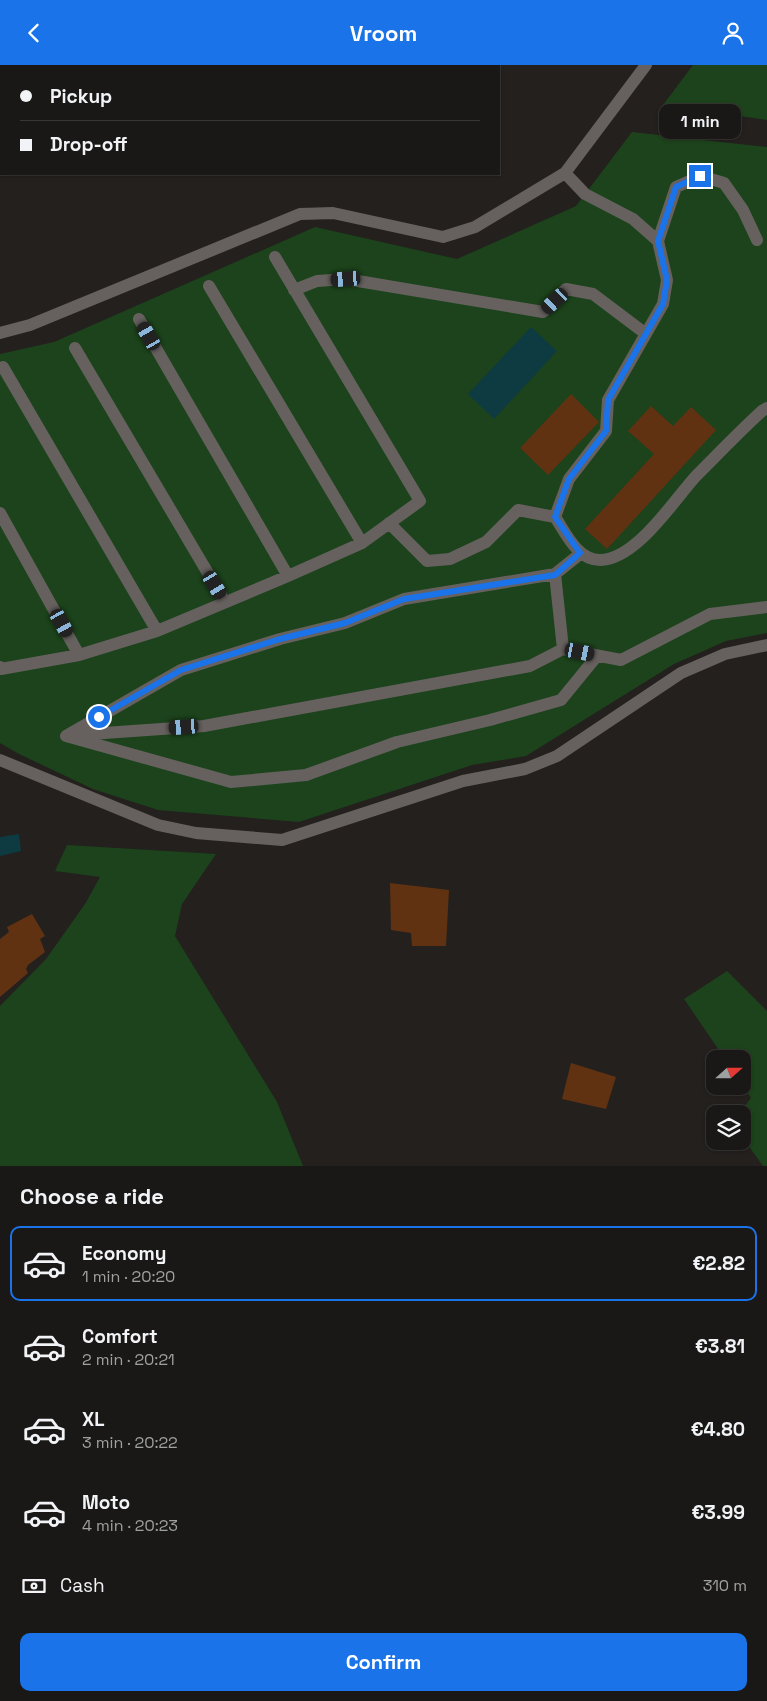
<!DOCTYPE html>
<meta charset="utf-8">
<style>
:root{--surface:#1a1816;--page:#23211f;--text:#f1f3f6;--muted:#9fa0a1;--line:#383735;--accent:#1a73e8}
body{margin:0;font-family:"Space Grotesk",sans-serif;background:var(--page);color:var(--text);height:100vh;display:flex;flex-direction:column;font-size:19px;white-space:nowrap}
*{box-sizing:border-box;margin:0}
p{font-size:16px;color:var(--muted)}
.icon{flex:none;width:28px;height:28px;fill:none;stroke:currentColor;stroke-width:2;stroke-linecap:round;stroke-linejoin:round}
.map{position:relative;height:1101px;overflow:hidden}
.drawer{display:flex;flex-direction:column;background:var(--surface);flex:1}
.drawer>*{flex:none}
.guide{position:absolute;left:0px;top:0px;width:500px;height:110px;box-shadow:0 1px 4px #0004,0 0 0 1px var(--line);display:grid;align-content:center;height:110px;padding:0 20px;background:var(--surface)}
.needle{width:32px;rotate:69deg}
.fabs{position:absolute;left:706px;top:985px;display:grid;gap:10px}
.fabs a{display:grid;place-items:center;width:45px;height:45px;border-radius:10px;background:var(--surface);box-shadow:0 1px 4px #0004,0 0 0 1px var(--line);font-size:25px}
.end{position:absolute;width:22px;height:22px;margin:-11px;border:6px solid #1a73e8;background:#fff;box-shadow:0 0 0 2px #fff}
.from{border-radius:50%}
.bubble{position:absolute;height:35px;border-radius:10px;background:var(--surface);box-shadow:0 1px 4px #0004,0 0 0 1px var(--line);font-size:16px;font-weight:600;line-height:35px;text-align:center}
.car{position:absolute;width:15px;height:30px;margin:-15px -8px;border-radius:6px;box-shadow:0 0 4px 1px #0007;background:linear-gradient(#222 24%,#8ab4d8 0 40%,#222 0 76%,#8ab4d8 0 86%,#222 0)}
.guide b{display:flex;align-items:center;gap:18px;height:48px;font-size:19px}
.guide b+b{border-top:1px solid var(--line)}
.guide i{width:12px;height:12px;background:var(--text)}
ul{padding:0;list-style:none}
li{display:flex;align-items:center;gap:15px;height:75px;margin:0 10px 8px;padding:0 10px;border:2px solid transparent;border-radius:10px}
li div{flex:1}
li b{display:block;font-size:19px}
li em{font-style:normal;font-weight:600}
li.on{border-color:var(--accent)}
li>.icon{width:45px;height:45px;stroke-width:1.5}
h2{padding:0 20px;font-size:22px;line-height:60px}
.pay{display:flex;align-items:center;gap:12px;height:55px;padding:0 20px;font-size:19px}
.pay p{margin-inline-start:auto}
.primary-button{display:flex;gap:10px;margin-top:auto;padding:10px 20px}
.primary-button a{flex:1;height:58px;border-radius:10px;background:var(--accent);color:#fff;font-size:20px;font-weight:600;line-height:58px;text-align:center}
header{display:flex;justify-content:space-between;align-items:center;height:65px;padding:0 20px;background:var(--accent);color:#fff;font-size:22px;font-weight:600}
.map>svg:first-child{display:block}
.green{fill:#1c431b}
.water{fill:#0d3b41}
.building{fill:#613212}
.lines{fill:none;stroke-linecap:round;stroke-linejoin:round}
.minor{stroke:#66615f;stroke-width:12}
.route{stroke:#1a73e8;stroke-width:6}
</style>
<header><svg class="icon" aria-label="back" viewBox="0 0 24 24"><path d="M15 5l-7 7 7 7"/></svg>Vroom<svg class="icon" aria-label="person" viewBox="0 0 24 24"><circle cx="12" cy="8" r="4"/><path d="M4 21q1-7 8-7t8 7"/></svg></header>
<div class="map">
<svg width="767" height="1101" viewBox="0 0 767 1101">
<rect width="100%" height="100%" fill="#23201e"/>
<path class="green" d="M 693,0 L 767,0 L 767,55 L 663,40 Z
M 632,67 L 767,82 L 767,568 L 726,576 L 674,599 L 526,691 L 472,700 L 299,757 L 158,745 L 93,724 L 19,689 L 0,678 L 0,289 L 54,277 L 315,162 L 457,194 L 576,141 Z
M 67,780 L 216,789 L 182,839 L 175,871 L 277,1037 L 303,1101 L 0,1101 L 0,941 L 46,894 L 85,839 L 100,812 L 55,806 Z
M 727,906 L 767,946 L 767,1101 L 763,1101 L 743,1073 L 742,1049 L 739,1049 L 751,1033 L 743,1020 L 742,994 L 725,994 L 684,934 Z"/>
<path class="water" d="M 531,262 L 557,286 L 494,354 L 468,329 Z
M 19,769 L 21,786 L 0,791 L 0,772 Z"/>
<path class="building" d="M 571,329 L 599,357 L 548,410 L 520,383 Z
M 651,341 L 673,361 L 691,342 L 716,365 L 607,484 L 585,464 L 654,389 L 628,366 Z
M 390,818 L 449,825 L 446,881 L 412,881 L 411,868 L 391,865 Z
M 32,849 L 45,871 L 40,874 L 45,887 L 28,900 L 26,904 L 28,908 L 0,932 L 0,874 L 9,867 L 7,862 Z
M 571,998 L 616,1012 L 606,1044 L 562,1034 Z"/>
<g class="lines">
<path class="minor" d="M 565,108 L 585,129 L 633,154 L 658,176 L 667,215 L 663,239 L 608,335 L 606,366 L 569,414 L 555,452 C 566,468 577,495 600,495 C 636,495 674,435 696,411 C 718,389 739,367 762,346 L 767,343
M 658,176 L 676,122 L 701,111 L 724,118 L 743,145 L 757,175
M 209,221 L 362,478
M 294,225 L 317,216 L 346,214 L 543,247 L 566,224 L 593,229 L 646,269
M 139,254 L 288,511
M 0,268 L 30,260 L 300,149 L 333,148 L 443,172 L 475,162 L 565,108 L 646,0
M 75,283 L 225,537
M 3,302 L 157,566
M 0,448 L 79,590
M 389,458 L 427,496 L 450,494 L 486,477 L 518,445 L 555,452
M 555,509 L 563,584 L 621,595 L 710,549 L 767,542
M 0,602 L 1,604 L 79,590 L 157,566 L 288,511 L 362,478 L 420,436 L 275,192
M 76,670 L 204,661 L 530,601 L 563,584
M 66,671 L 231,717 L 306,710 L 397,677 L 490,655 L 561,635 L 597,591
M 66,671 L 181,605 L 280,574 L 345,558 L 404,534 L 555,509 L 580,489
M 0,695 L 158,760 L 196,768 L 282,775 L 463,716 L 525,704 L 557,691 L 681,608 L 725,589 L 767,580"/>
</g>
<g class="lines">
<path class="route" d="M 99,652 L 181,605 L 280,574 L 345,558 L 404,534 L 555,510 L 580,488 L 555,452 L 569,414 L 606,366 L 608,335 L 663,239 L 667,215 L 658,176 L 676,122 L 700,111"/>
</g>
</svg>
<div class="fabs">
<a><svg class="needle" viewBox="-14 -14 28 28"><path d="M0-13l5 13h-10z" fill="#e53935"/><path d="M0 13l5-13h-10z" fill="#9fa0a1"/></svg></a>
<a><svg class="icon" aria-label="layers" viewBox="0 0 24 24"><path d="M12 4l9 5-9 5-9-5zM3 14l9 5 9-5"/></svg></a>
</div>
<i class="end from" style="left:99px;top:652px"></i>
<i class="end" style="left:700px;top:111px"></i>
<div class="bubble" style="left:659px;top:39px;width:82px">1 min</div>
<i class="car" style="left:346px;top:214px;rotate:266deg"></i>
<i class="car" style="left:555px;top:236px;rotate:227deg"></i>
<i class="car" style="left:149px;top:271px;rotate:330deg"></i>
<i class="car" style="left:215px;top:520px;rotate:149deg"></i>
<i class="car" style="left:62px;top:558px;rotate:151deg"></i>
<i class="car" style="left:580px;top:587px;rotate:101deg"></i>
<i class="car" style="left:184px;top:662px;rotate:266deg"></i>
<div class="guide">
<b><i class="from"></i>Pickup</b>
<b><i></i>Drop-off</b>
</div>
</div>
<section class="drawer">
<h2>Choose a ride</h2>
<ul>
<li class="on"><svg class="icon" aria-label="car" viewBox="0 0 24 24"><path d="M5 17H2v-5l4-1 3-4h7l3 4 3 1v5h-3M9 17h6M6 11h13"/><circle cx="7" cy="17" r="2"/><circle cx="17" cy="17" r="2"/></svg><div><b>Economy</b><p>1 min · 20:20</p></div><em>€2.82</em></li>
<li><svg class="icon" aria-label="car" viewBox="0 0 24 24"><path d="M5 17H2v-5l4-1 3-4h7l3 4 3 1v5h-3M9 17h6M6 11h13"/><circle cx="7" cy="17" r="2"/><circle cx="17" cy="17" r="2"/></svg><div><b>Comfort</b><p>2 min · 20:21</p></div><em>€3.81</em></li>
<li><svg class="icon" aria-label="car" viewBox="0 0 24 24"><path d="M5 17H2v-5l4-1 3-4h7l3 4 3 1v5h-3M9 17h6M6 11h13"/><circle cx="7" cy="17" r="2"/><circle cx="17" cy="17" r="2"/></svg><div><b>XL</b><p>3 min · 20:22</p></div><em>€4.80</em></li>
<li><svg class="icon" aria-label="car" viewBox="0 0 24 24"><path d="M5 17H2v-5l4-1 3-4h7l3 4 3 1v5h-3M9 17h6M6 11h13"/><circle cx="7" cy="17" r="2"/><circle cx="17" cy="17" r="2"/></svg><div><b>Moto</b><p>4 min · 20:23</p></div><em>€3.99</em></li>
</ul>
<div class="pay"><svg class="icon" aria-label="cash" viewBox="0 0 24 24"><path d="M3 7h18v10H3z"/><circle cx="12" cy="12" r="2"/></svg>Cash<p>310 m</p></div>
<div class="primary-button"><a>Confirm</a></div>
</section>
